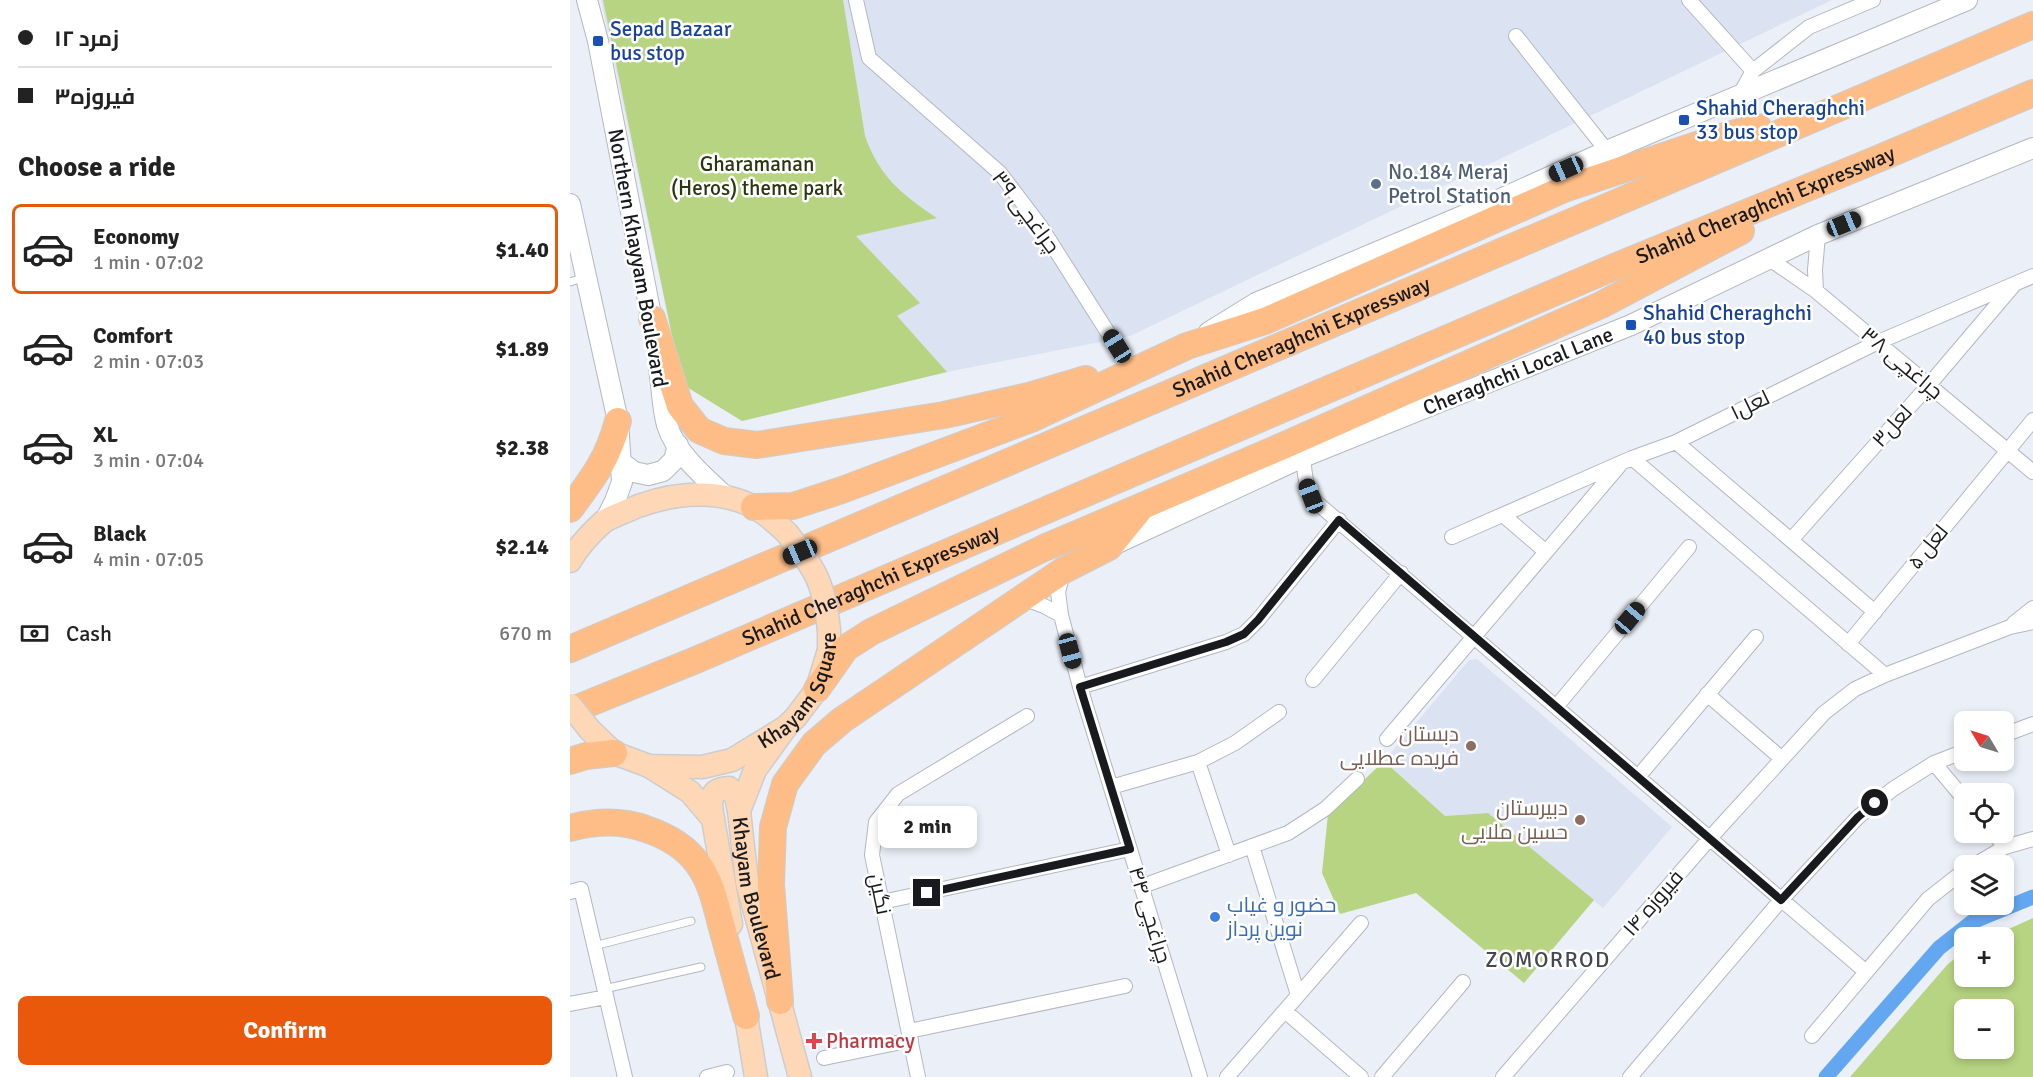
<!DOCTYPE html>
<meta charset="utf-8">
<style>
:root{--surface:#fff;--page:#f6f6f6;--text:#222;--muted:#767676;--line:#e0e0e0;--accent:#ea580c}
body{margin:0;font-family:Signika,Cairo,sans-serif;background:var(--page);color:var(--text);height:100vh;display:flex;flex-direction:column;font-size:22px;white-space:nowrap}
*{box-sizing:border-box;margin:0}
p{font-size:20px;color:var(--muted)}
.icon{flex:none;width:33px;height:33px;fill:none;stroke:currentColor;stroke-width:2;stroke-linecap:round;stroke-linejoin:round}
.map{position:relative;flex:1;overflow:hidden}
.drawer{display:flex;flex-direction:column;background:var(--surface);width:570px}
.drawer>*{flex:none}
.top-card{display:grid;align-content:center;height:132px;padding:0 18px;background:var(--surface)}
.needle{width:39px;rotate:308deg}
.controls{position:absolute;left:1384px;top:711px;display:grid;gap:12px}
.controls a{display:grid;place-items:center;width:60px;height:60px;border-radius:9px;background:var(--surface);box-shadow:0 3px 9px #0003;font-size:30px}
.end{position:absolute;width:27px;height:27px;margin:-14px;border:8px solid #191a1d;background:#fff;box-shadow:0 0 0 3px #fff}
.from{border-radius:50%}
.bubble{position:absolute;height:42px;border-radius:9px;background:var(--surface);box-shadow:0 3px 9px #0003;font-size:20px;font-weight:800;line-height:42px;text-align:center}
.car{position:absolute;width:18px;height:36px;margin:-18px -9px;border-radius:8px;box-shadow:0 0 4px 2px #0007;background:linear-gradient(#222 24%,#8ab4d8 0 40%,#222 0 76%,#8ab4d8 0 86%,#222 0)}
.top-card b{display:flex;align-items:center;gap:21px;height:57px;font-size:22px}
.top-card b+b{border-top:2px solid var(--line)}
.top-card i{width:15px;height:15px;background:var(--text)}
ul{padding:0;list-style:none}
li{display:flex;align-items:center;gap:18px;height:90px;margin:0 12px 9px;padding:0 6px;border:3px solid transparent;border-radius:9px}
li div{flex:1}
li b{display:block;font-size:22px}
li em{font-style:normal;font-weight:800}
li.current{border-color:var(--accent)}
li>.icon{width:54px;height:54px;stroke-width:1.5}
h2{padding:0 18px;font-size:27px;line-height:72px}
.pay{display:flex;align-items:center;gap:15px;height:66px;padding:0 18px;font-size:22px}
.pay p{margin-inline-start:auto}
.action{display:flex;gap:12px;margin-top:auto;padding:12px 18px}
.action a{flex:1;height:69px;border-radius:9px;background:var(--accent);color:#fff;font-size:24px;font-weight:800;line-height:69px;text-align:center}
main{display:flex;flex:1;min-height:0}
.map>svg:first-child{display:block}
.built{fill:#dbe2f1}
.green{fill:#b7d482;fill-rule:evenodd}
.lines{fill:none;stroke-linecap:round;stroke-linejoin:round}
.canal{stroke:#62a7f0;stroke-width:15}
.lane-casing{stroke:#b4b7bf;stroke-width:9}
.street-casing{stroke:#b4b7bf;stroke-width:16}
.secondary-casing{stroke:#b4b7bf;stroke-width:22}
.primary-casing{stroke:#cccdcd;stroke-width:25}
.highway-casing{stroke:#cccdcd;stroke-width:28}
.lane{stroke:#fff;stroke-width:7}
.street{stroke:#fff;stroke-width:14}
.secondary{stroke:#fff;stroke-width:20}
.primary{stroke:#fed7b6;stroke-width:22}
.highway{stroke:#febd86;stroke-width:26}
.primary-bridge-casing{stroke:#cccdcd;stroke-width:25;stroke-linecap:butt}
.primary-bridge{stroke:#fed7b6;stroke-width:22}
.route{stroke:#191a1d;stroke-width:8}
.transit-dot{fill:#1a4fb4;stroke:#fff;stroke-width:2}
.service-dot{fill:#5c6f8a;stroke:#fff;stroke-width:2}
.education-dot{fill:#8d6e63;stroke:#fff;stroke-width:2}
.shop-dot{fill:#3f7fe0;stroke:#fff;stroke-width:2}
.health-dot{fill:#e0444e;stroke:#fff;stroke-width:2}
.labels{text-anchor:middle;stroke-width:5;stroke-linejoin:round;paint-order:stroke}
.transit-label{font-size:21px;fill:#164399;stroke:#fff;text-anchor:start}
.park-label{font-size:21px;fill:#2a370f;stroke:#fff}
.service-label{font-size:21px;fill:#4e5e75;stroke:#fff;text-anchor:start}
.street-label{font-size:21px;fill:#191a1d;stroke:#fff}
.education-label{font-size:21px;fill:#785e54;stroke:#fff;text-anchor:end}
.shop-label{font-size:21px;fill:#366cbe;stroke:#fff;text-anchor:start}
.health-label{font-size:21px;fill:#be3a42;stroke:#fff;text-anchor:start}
.neighbourhood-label{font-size:22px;letter-spacing:1.5px;fill:#45484f;stroke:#fff}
</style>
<main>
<section class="drawer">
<div class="top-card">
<b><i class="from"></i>زمرد ۱۲</b>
<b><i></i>فیروزه۳</b>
</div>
<h2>Choose a ride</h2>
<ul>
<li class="current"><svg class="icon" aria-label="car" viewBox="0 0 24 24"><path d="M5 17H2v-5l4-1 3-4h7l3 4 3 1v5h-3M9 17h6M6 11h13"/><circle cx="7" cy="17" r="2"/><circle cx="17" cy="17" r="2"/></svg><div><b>Economy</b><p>1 min · 07:02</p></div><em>$1.40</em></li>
<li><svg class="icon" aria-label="car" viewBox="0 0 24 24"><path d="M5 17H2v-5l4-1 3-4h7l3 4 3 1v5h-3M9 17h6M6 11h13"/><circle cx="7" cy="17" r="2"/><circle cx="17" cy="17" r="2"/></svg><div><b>Comfort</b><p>2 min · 07:03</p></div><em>$1.89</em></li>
<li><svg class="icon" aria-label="car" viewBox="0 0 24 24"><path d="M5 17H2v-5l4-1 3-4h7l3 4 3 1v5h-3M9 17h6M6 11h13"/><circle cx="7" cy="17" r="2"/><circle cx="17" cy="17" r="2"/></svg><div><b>XL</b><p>3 min · 07:04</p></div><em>$2.38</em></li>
<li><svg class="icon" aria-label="car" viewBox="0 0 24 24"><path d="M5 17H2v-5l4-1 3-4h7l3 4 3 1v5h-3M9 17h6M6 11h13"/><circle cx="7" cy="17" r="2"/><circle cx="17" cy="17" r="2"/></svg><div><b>Black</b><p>4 min · 07:05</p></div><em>$2.14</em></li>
</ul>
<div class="pay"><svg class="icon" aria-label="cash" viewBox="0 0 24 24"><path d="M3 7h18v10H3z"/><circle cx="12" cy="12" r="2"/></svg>Cash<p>670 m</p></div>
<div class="action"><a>Confirm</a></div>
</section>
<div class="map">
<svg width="1463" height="1077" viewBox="0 0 1463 1077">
<rect width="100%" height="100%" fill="#ebeff7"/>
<path class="built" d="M 31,0 L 1262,0 L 560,336 L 377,372 L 172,421 L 112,384 Z
M 907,659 L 1102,827 L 1033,908 L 918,813 L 875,816 L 814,761 L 899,660 Z"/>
<path class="green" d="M 33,0 L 273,0 L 295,136 C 309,176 332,195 367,218 L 286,236 L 350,303 L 327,316 L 377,372 L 172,421 L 112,384 Z
M 814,761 L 875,816 L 918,813 L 1024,900 L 954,983 L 846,893 L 770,914 L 752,873 L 758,814 Z
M 1463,918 L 1463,1077 L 1280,1077 L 1377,965 L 1395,950 L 1395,976 L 1434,976 L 1434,938 L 1421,937 ZM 1395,1010 L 1434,1010 L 1434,1048 L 1395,1048 Z"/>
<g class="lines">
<path class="canal" d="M 1256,1077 L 1369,948 L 1402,922 L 1463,897"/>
<g class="lane-casing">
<path id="lane" d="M 0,282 L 13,278
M 24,946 L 121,921
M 34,989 L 131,967"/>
</g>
<g class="street-casing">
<path id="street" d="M 286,0 L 299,58 L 430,173 L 471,227 L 559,366
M 1119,0 L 1183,71
M 946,36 L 1037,151
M 1169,96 L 1183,71 L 1239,27 L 1303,0
M 1198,258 L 1246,291 L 1463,472
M 1246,291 L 1245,270 L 1248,235
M 1106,442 L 1305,612
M 733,457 C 735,474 735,490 747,503 L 1295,971
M 1062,458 L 1315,675
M 933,515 L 976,552
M 882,537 L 1062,458 L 1106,442 L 1306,343 L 1463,276
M 1221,540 L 1358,386 L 1443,286
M 493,573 L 488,592 L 491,615 L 510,687 L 630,1077
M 453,598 L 474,606 L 491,615
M 1444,623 L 1463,608
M 1278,644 L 1463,420
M 743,680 L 831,573
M 510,687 L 656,642 L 674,634 L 688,620 L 769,520
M 1137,694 L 1211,758
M 986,707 L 1119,547
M 1434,735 L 1463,724
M 817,739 L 1049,466
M 628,762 L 659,855
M 1364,763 L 1395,800
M 1068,777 L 1186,637
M 541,787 L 628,762 L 665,743 L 709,712
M 1423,832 L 1435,847
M 682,846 L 728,995
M 1403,866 L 1435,847 L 1463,839
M 581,883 L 718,833 L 755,809 L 787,779
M 0,892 L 11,889 L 55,1077
M 312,902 L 560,849
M 0,1004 L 36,997
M 715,1011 L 791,1077
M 339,1031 L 555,986
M 1242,1036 L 1358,899 L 1395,870
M 254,1058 L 341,1040
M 137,1077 L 157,1072
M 348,1077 L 302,855 L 306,822 L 328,794 L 457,716
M 657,1077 L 791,923
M 812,1077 L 893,982
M 933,1077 L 1140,838 L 1254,713 L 1285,689 L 1315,675 L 1440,627 L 1463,622
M 1060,1077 L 1211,900 L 1288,817 L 1323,789 L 1364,763 L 1395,751"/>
</g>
<g class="secondary-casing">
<path id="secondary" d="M 17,0 L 28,41 L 84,331
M 0,204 L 48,421 L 52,482 L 45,501 L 35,521
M 639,332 L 686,303 L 895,215 L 1037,151 L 1397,0
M 89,369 C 92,387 92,407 97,425 C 105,452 135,478 156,497
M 52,463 L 64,472 L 78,475 L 93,471 L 104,460 L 108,445
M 543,545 L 733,457 L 1061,325 L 1248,235 L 1463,148"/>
</g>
<g class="primary-casing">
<g id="primary">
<path d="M 0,561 C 8,547 21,533 33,522 C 39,518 47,515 54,512 C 93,494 144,486 184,507 C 197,514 207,524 217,533"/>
<path id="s1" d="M 216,727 L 185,770 L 169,811 L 177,882 L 230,1077"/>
<path id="s2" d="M 20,730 L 44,753 L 79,766 L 132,767 L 162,760 L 216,727 L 226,717 L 247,689 L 259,650 L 259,630"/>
<path d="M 79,766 L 120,792 L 143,819 L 161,924"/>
<path d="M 143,819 C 140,802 138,789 159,788 L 166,796 L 169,811"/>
<path d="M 173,998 L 186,1077"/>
</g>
</g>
<g class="highway-casing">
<g id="highway">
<path d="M 82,318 L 110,406 L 129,430 L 154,441 L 187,445 L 374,415 L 459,396 L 516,379"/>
<path d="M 184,507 L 223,506 L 272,490 L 461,419 L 617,346 L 695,321 L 994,189 L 1148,138 L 1188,127"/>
<path d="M 0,509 C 23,478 38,459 48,421"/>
<path id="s3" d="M 0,649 L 1463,25"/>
<path d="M 247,689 L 276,648 L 301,632 L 474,548 L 713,446 L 1031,305 L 1171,231"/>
<path id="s4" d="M 0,711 L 126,660 L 1037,270 L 1310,158 L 1463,93"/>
<path d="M 0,761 L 16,756 L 44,753"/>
<path d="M 0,828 C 26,821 51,820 76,829 C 97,836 115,846 128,864 C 142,883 146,906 152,928 C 160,958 168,987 176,1016"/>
<path d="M 210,1001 L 201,884 L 203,827 L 215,784 L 244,744 L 272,720 L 494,570 L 539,547 L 569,510"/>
</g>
</g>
<use href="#lane" class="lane"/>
<use href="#street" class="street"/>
<use href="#secondary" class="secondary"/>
<use href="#primary" class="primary"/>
<use href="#highway" class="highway"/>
<g class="primary-bridge-casing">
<path id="primary-bridge" d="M 217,533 C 246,570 254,583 259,630
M 0,705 L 20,730"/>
</g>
<use href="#primary-bridge" class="primary-bridge"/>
</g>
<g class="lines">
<path class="route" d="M 357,893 L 560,849 L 510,687 L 656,642 L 674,634 L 688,620 L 769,520 L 1211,900 L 1288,817 L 1305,803"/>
</g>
<g class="transit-dot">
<rect x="22" y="35" width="12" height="12" rx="3"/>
<rect x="1108" y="114" width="12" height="12" rx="3"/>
<rect x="1055" y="319" width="12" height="12" rx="3"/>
</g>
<circle class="service-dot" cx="806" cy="184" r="6"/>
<g class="education-dot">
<circle cx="901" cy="746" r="6"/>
<circle cx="1010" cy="820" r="6"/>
</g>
<circle class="shop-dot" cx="645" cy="917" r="6"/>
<path class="health-dot" d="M241 1032h6v6h6v6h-6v6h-6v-6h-6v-6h6z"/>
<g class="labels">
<g class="transit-label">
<text x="40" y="36">Sepad Bazaar<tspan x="40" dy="24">bus stop</tspan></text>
<text x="1126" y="115">Shahid Cheraghchi<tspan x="1126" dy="24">33 bus stop</tspan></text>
<text x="1073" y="320">Shahid Cheraghchi<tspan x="1073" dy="24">40 bus stop</tspan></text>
</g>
<g class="park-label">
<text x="187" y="171">Gharamanan<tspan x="187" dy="24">(Heros) theme park</tspan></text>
</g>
<g class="service-label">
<text x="818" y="179">No.184 Meraj<tspan x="818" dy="24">Petrol Station</tspan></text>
</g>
<g class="street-label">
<text dy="7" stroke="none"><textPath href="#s4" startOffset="1298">Shahid Cheraghchi Expressway</textPath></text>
<text transform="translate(456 212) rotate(53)" y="7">چراغچی ۳۹</text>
<text transform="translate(68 258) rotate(80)" y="7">Northern Khayyam Boulevard</text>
<text dy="7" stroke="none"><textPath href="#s3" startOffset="795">Shahid Cheraghchi Expressway</textPath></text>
<text transform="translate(1332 363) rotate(40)" y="7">چراغچی ۳۸</text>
<text transform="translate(948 371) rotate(-22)" y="7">Cheraghchi Local Lane</text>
<text transform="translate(1180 405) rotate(-26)" y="7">لعل۱</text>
<text transform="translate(1322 426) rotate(-48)" y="7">لعل۳</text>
<text transform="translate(1358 547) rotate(-51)" y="7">لعل ۵</text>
<text dy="7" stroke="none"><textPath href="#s4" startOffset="326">Shahid Cheraghchi Expressway</textPath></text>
<text dy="7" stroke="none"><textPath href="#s2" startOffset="256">Khayam Square</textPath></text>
<text transform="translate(310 894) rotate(78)" y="7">نگین</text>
<text dy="7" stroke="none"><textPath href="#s1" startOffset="186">Khayam Boulevard</textPath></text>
<text transform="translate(1083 903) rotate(-49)" y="7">فیروزه ۱۴</text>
<text transform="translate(580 915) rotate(73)" y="7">چراغچی ۴۴</text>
</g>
<g class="education-label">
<text x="889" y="741">دبستان<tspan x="889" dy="24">فریده عطلایی</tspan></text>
<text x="998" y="815">دبیرستان<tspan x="998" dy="24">حسین ملایی</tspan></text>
</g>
<g class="shop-label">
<text x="657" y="912">حضور و غیاب<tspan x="657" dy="24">نوین پرداز</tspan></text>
</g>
<g class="health-label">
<text x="256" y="1048">Pharmacy</text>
</g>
<g class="neighbourhood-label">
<text x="978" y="967">ZOMORROD</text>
</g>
</g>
</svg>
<div class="controls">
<a><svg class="needle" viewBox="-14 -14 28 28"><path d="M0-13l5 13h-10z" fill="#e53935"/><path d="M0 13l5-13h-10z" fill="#767676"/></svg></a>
<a><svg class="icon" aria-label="locate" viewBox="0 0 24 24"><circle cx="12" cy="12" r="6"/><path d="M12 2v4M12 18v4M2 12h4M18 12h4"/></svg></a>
<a><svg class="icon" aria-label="layers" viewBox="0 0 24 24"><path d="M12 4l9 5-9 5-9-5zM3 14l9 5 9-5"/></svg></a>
<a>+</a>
<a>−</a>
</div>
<i class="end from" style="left:1305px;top:803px"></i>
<i class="end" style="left:357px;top:893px"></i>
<div class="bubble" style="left:308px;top:806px;width:99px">2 min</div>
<i class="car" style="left:996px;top:169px;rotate:246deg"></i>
<i class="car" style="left:1274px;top:224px;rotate:68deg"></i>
<i class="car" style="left:547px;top:346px;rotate:328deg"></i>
<i class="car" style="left:741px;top:496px;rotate:339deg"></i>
<i class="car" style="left:230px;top:552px;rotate:247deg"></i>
<i class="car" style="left:1060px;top:618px;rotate:40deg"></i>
<i class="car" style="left:500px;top:651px;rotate:165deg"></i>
</div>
</main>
